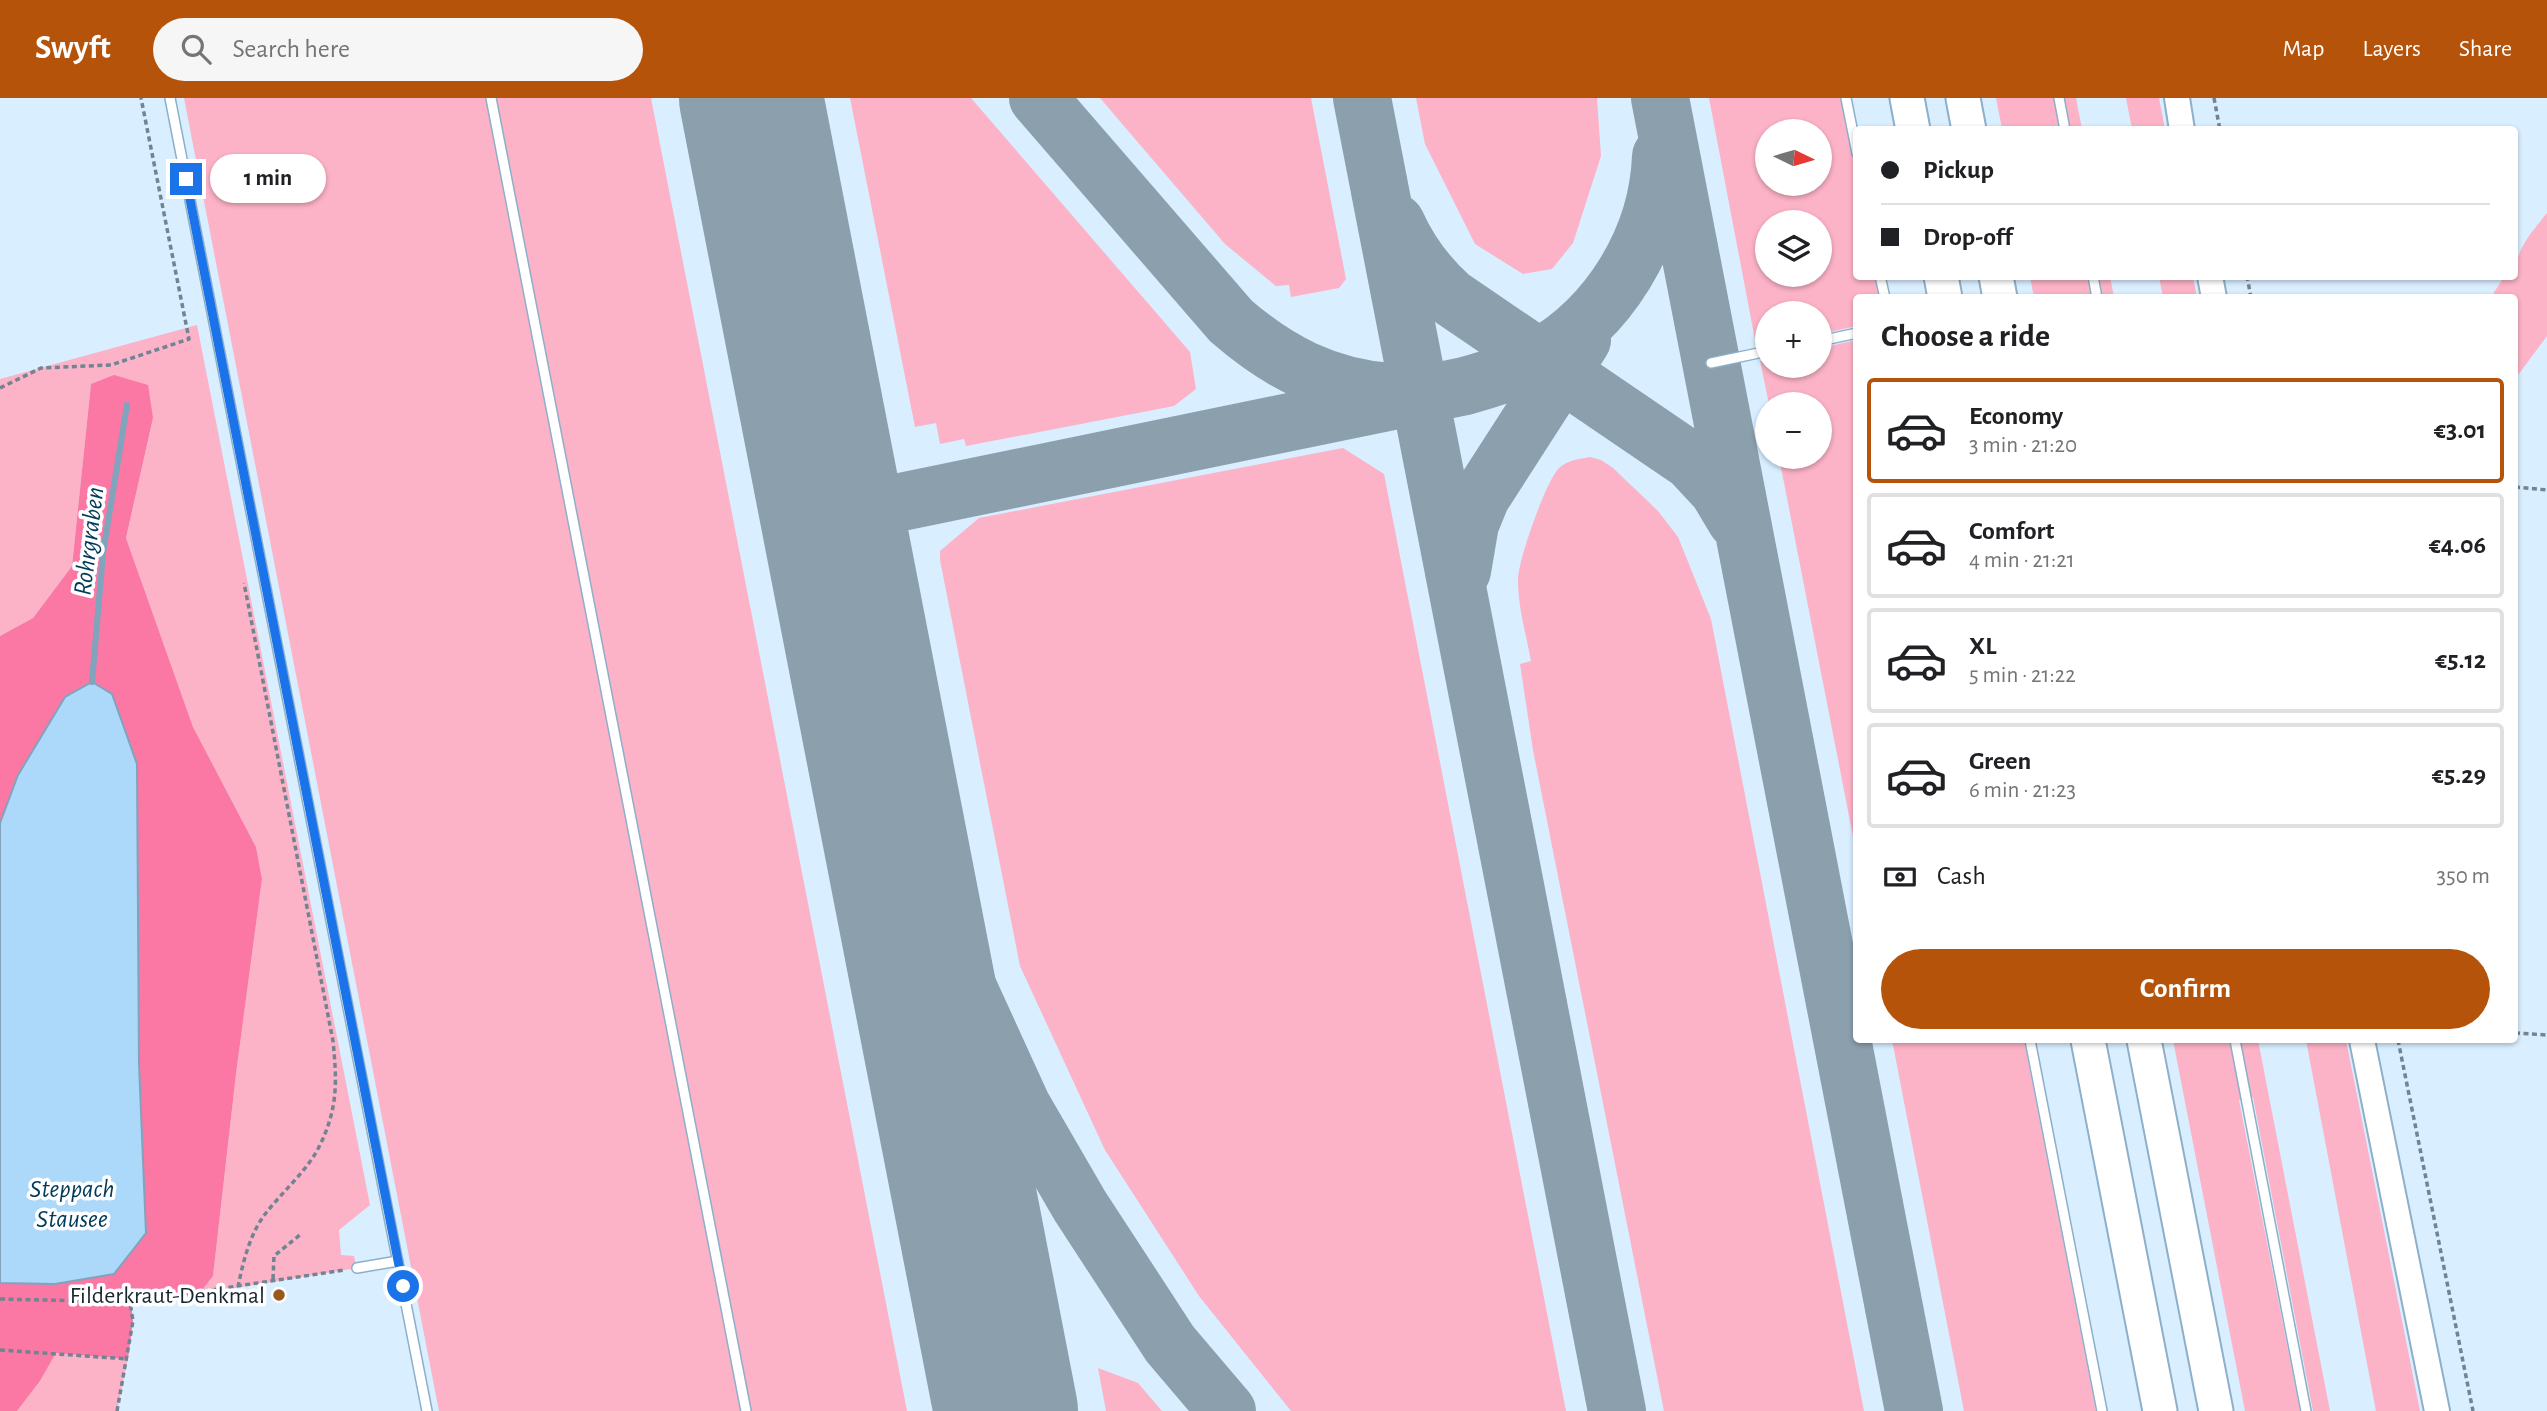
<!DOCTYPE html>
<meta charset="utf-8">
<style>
:root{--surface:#fff;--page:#f6f6f6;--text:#202124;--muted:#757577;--line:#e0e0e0;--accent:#b45309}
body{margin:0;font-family:"Alegreya Sans",sans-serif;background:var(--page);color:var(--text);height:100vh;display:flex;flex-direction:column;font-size:26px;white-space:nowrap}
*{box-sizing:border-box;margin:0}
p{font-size:23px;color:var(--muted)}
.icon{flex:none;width:38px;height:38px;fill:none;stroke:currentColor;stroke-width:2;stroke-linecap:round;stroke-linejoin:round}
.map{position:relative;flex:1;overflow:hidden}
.side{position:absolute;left:1853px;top:196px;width:665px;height:749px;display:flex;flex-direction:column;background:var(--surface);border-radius:7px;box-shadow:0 2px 5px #0004}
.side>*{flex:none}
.guide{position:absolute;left:1853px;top:28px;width:665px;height:154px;border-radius:7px;box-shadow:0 2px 5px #0004;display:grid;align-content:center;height:154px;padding:0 28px;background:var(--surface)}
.needle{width:46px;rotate:95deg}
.controls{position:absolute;left:1755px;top:21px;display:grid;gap:14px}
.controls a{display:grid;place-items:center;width:77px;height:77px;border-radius:50%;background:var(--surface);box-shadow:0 2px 5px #0004;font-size:35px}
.end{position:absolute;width:32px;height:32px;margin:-16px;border:9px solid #1a73e8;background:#fff;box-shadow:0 0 0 4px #fff}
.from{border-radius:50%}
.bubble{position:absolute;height:49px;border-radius:24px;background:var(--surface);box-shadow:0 2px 5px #0004;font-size:23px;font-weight:700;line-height:49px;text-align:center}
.guide b{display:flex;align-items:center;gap:24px;height:66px;font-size:26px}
.guide b+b{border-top:2px solid var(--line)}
.guide i{width:18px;height:18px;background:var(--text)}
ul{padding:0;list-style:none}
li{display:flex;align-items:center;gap:21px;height:105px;margin:0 14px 10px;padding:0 14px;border:4px solid var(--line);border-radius:7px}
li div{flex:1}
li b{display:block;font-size:26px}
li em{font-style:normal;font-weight:700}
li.on{border-color:var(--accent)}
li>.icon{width:63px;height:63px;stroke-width:1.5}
h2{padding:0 28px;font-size:32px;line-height:84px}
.pay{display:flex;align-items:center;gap:18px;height:77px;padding:0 28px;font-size:26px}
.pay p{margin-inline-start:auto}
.action{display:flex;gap:14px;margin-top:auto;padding:14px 28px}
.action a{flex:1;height:80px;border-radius:42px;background:var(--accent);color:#fff;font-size:28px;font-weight:700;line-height:80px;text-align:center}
header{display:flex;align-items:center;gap:42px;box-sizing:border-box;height:98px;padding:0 35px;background:var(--accent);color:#fff}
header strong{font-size:33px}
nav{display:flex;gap:38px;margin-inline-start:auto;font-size:24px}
.search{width:490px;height:63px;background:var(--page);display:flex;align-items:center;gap:18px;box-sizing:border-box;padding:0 24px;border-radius:38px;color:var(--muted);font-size:26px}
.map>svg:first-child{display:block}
.green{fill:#fcb2c7;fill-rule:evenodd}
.forest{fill:#fa78a3}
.water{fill:#acd8fa;stroke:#80a3be;stroke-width:2}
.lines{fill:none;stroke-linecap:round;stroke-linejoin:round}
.stream{stroke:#80a3be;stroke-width:6}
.taxiway{stroke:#8c9fad;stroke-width:58}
.runway{stroke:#8c9fad;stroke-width:144}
.service-casing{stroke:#8dafc9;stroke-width:12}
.secondary-casing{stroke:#8dafc9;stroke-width:28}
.motorway-casing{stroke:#8dafc9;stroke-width:37}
.path{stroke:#728391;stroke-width:3.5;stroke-dasharray:5 3.5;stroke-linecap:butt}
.service{stroke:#fff;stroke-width:9}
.secondary{stroke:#fff;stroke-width:24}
.motorway{stroke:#fff;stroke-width:33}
.route{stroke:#1a73e8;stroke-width:9}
.poi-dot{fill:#975a1d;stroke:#fff;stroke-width:2.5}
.labels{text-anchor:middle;stroke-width:7;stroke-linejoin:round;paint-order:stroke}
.poi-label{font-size:24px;fill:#192731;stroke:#fff;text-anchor:end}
.water-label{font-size:26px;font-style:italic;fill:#013b5b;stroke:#fff}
</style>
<header>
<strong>Swyft</strong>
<div class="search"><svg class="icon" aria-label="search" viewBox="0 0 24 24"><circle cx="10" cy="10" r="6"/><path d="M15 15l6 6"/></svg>Search here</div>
<nav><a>Map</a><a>Layers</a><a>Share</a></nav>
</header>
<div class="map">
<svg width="2547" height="1313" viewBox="0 0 2547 1313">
<rect width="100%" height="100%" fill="#d9eeff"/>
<path class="green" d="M 184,0 L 487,0 L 742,1313 L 439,1313 Z
M 496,0 L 651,0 L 907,1313 L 751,1313 Z
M 850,0 L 971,0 L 1190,254 L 1196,291 L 1174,308 L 966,348 L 964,341 L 940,346 L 936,325 L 915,329 Z
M 1100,0 L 1311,0 L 1346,181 L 1339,190 L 1291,199 L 1289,187 L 1276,188 L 1225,146 Z
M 1416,0 L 1597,0 L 1601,58 L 1573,145 L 1552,171 L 1523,176 L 1475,146 L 1425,46 Z
M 1709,0 L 1841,0 L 1857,80 L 1857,178 L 1876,179 L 1880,199 L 1857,200 L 1857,228 L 1820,236 L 1820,215 L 1768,215 L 1767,245 L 1756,247 ZM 1768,33 L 1820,33 L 1820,86 L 1768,86 ZM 1768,124 L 1820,124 L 1820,177 L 1768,177 Z
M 1996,0 L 2076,0 L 2082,31 L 2002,31 Z
M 2126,0 L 2159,0 L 2165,31 L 2132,31 Z
M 2547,115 L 2547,238 L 2515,281 L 2515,200 L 2491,199 L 2504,179 L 2515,178 C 2515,152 2531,135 2547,115 Z
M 2030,179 L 2110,179 L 2114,199 L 2034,199 Z
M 2159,179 L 2193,179 L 2197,199 L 2163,199 Z
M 197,227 L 370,1107 L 339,1132 L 341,1157 L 354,1158 L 357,1170 L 199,1196 L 213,1178 L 236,976 L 262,781 L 256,749 L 193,629 L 126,440 L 153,320 L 91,286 L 72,468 L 33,520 L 0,538 L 0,281 Z
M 1857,242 L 1857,759 L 1779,359 L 1820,359 L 1820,306 L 1769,306 L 1760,263 L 1767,261 L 1768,268 L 1820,268 L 1820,250 Z
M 1343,350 L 1384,376 L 1566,1313 L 1291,1313 L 1199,1198 L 1105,1052 L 1020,868 L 940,462 L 940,453 L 979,420 Z
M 1590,359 L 1601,362 L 1613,370 L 1658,413 L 1678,439 L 1711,521 L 1864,1313 L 1664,1313 L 1533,652 L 1520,566 L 1531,563 C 1526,536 1518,509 1518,482 C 1518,462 1546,383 1559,370 C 1568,362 1579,361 1590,359 Z
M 1892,942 L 2024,942 L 2096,1313 L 1964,1313 Z
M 2173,942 L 2258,942 L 2330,1313 L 2313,1313 L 2253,999 L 2239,1002 L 2300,1313 L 2245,1313 Z
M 2306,942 L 2346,942 L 2420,1313 L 2376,1313 Z
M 56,1255 L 128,1261 L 117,1313 L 17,1313 L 40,1283 Z
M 1098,1270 L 1138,1285 L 1162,1313 L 1106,1313 Z"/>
<path class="forest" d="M 114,277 L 148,287 L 153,320 L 126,440 L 193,629 L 256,749 L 262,781 L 236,976 L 213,1178 L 199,1196 L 131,1204 L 133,1223 L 128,1261 L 56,1255 L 40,1283 L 17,1313 L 0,1313 L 0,1185 L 55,1186 L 146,1135 L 139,966 L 137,666 L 18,677 L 0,725 L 0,538 L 33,520 L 72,468 L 91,286 Z"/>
<path class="water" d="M 92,584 L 112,596 L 137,666 L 139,966 L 146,1135 L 114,1176 L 55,1186 L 0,1185 L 0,725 L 18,677 L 65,599 Z"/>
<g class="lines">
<path class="stream" d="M 92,584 L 103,455 L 127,307"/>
<path class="taxiway" d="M 1038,0 L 1231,223 C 1278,264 1327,289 1390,294
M 1362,0 L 1617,1313
M 1660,0 L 1914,1313
M 1396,125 C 1409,154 1426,177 1450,199 L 1691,363 L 1718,392 L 1736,422
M 833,418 L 1465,288 C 1490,281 1513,274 1536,261 C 1609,221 1658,141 1661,58
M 1462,473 L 1470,426 L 1481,399 L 1582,242
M 898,755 L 963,879 L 1022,1008 L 1080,1108 L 1170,1246 L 1227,1313"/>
<path class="runway" d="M 751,0 L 1006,1313"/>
<g class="service-casing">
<path id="service" d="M 170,0 L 427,1313
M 491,0 L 746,1313
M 1846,0 L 1857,55
M 2059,0 L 2065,32
M 1880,178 L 1885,200
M 2093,178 L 2097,200
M 1820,243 L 1857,235
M 1711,265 L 1768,253
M 2030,942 L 2102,1313
M 2235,942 L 2306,1313
M 357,1170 L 398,1163"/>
</g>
<g class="secondary-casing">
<path id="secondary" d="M 2177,0 L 2182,32
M 2210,178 L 2214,200
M 2362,942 L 2437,1313"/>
</g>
<g class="motorway-casing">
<path id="motorway" d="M 1907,0 L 1913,32
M 1963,0 L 1969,32
M 1941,178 L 1945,200
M 1996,178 L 2000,200
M 2088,942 L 2160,1313
M 2144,942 L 2216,1313"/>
</g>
<path class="path" d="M 2214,0 L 2220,32
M 2247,178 L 2251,200
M 0,290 L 41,270 L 111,267 L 189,241 L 141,0
M 2515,389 L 2547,392
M 2515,935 L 2547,937
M 2398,942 L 2473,1313
M 273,1181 L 274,1158 L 301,1136
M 238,1189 C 243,1164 250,1135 266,1115 C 283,1093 308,1072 320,1047 C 338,1010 337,983 333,943 L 244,485
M 0,1201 L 130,1204 L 345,1172
M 0,1252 L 128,1261
M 117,1313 L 133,1223 L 130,1204"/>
<use href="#service" class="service"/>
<use href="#secondary" class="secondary"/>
<use href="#motorway" class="motorway"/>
</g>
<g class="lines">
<path class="route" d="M 186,81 L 403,1188"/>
</g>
<circle class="poi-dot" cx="279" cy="1197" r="7"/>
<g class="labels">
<g class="poi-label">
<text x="265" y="1205">Filderkraut-Denkmal</text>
</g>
<g class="water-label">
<text transform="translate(88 443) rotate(-83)" y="9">Rohrgraben</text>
<text x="72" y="1099">Steppach<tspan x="72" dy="30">Stausee</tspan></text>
</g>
</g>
</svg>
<div class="controls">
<a><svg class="needle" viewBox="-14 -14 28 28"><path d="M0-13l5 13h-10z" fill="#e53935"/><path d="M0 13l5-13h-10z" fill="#757577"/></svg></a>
<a><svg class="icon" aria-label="layers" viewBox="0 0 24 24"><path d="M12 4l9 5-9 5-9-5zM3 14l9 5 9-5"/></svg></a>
<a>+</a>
<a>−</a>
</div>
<i class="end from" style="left:403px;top:1188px"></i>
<i class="end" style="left:186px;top:81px"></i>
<div class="bubble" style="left:210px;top:56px;width:116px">1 min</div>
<div class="guide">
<b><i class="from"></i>Pickup</b>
<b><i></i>Drop-off</b>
</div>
<section class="side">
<h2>Choose a ride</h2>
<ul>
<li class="on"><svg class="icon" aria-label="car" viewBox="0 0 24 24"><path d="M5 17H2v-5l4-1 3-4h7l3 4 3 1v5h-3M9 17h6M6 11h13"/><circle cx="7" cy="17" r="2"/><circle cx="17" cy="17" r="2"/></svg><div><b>Economy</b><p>3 min · 21:20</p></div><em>€3.01</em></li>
<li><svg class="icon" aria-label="car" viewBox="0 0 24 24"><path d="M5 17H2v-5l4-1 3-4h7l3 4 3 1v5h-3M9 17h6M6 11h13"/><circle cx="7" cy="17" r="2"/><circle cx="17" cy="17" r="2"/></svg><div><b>Comfort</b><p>4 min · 21:21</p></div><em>€4.06</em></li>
<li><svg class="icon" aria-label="car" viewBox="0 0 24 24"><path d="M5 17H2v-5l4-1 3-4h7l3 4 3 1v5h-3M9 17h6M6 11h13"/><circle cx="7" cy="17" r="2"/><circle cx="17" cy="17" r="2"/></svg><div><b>XL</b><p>5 min · 21:22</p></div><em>€5.12</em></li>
<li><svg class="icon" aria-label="car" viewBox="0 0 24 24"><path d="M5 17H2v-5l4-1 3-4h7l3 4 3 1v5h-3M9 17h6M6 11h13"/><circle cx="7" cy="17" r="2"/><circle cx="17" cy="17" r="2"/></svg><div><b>Green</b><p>6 min · 21:23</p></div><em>€5.29</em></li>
</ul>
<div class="pay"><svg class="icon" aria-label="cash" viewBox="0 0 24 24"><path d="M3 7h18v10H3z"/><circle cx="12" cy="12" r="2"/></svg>Cash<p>350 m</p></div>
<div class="action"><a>Confirm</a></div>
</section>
</div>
